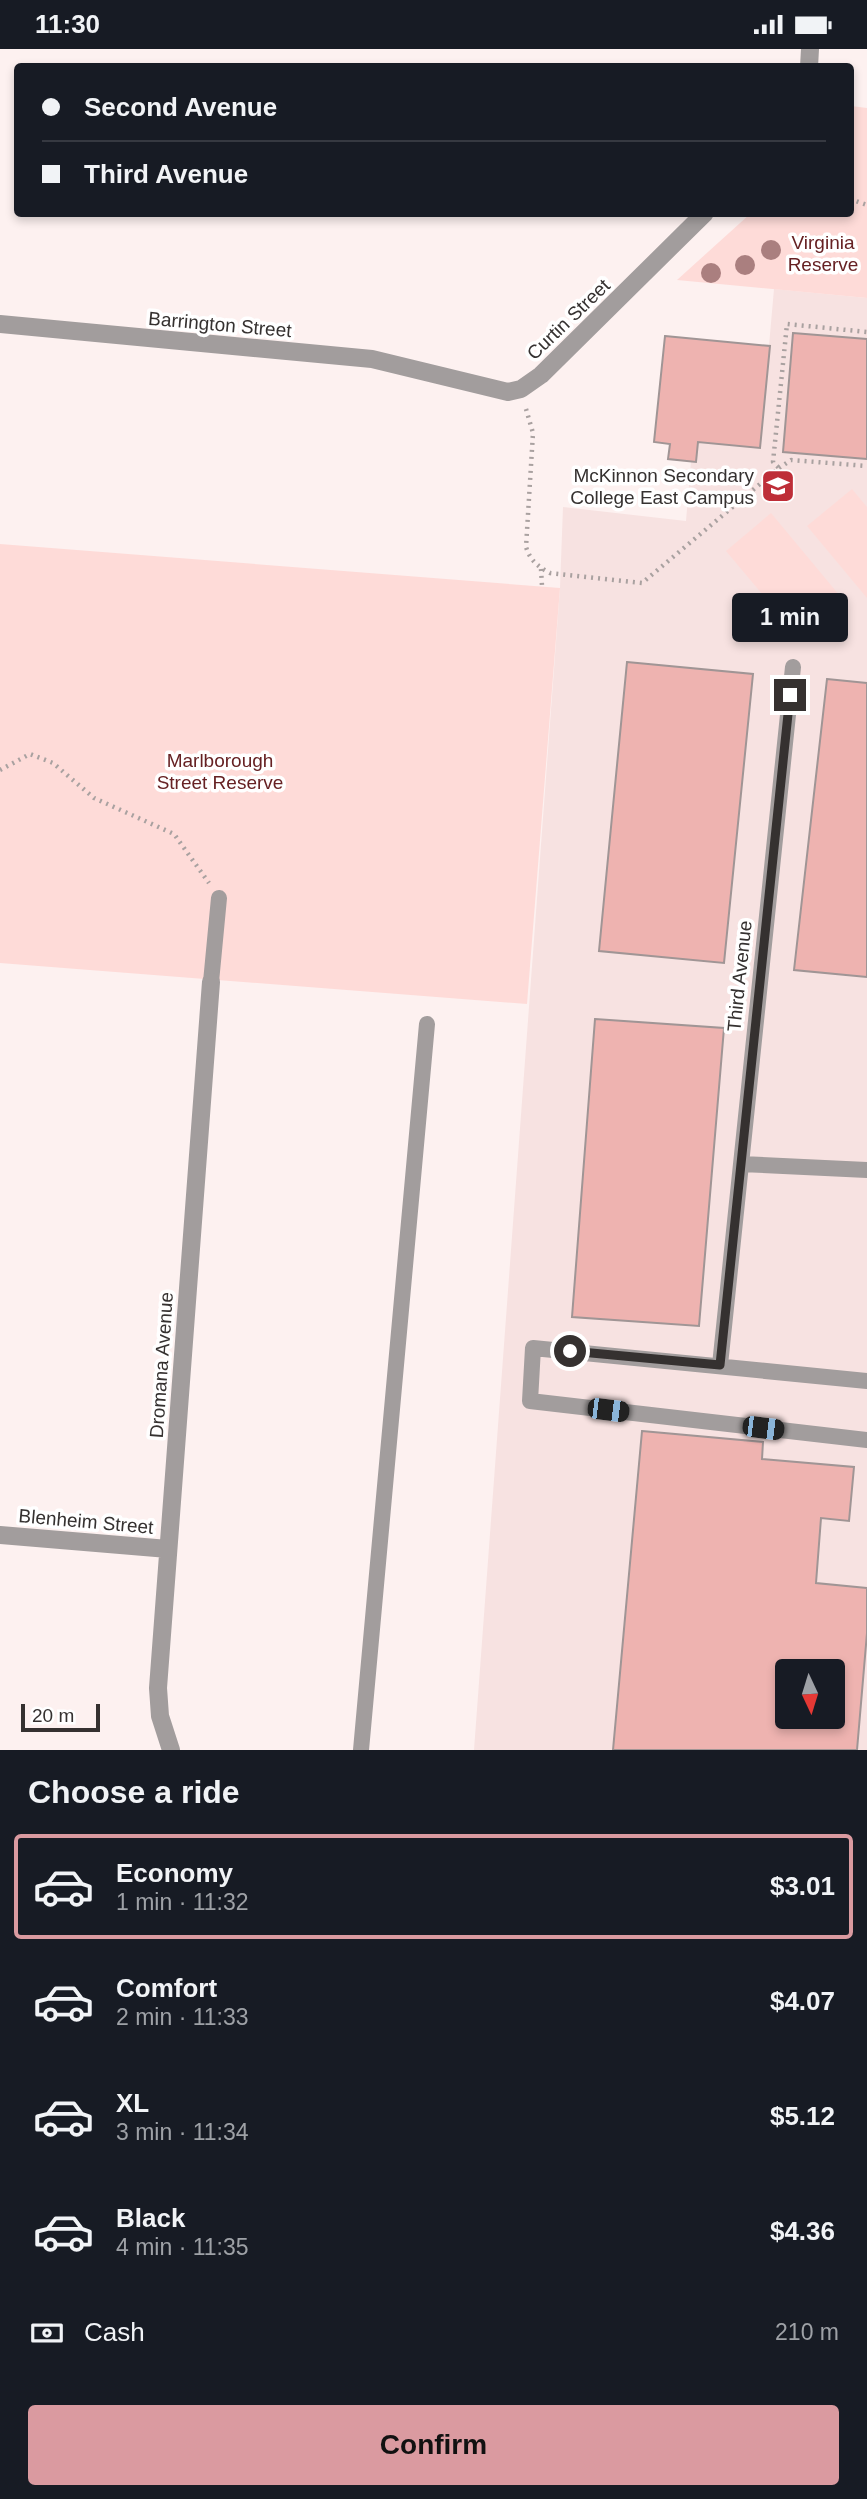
<!DOCTYPE html>
<meta charset="utf-8">
<style>
:root{--surface:#171b24;--page:#20242c;--text:#f1f3f6;--muted:#9ea1a6;--line:#363941;--accent:#da9aa0}
body{margin:0;font-family:Helvetica,sans-serif;background:var(--page);color:var(--text);height:100vh;display:flex;flex-direction:column;font-size:26px;white-space:nowrap}
*{box-sizing:border-box;margin:0}
p{font-size:23px;color:var(--muted)}
.icon{flex:none;width:38px;height:38px;fill:none;stroke:currentColor;stroke-width:2;stroke-linecap:round;stroke-linejoin:round}
.map{position:relative;height:1701px;overflow:hidden}
.panel{display:flex;flex-direction:column;background:var(--surface);flex:1}
.panel>*{flex:none}
.top-card{position:absolute;left:14px;top:14px;width:840px;height:154px;border-radius:7px;box-shadow:0 4px 10px #0003;display:grid;align-content:center;height:154px;padding:0 28px;background:var(--surface)}
.needle{width:46px;rotate:176deg}
.buttons{position:absolute;left:775px;top:1610px;display:grid;gap:14px}
.buttons a{display:grid;place-items:center;width:70px;height:70px;border-radius:7px;background:var(--surface);box-shadow:0 4px 10px #0003;font-size:35px}
.scale{position:absolute;left:21px;bottom:18px;width:79px;box-sizing:border-box;padding-left:7px;border:4px solid #353130;border-top:0;font-size:19px;line-height:24px;white-space:nowrap;color:#353130;-webkit-text-stroke:5px #fff;paint-order:stroke}
.end{position:absolute;width:32px;height:32px;margin:-16px;border:9px solid #353130;background:#fff;box-shadow:0 0 0 4px #fff}
.from{border-radius:50%}
.bubble{position:absolute;height:49px;border-radius:7px;background:var(--surface);box-shadow:0 4px 10px #0003;font-size:23px;font-weight:800;line-height:49px;text-align:center}
.car{position:absolute;width:21px;height:42px;margin:-21px -10px;border-radius:9px;box-shadow:0 0 5px 2px #0007;background:linear-gradient(#222 24%,#8ab4d8 0 40%,#222 0 76%,#8ab4d8 0 86%,#222 0)}
.top-card b{display:flex;align-items:center;gap:24px;height:66px;font-size:26px}
.top-card b+b{border-top:2px solid var(--line)}
.top-card i{width:18px;height:18px;background:var(--text)}
ul{padding:0;list-style:none}
li{display:flex;align-items:center;gap:21px;height:105px;margin:0 14px 10px;padding:0 14px;border:4px solid transparent;border-radius:7px}
li div{flex:1}
li b{display:block;font-size:26px}
li em{font-style:normal;font-weight:800}
li.on{border-color:var(--accent)}
li>.icon{width:63px;height:63px;stroke-width:1.5}
h2{padding:0 28px;font-size:32px;line-height:84px}
.pay{display:flex;align-items:center;gap:18px;height:77px;padding:0 28px;font-size:26px}
.pay p{margin-inline-start:auto}
.action{display:flex;gap:14px;margin-top:auto;padding:14px 28px}
.action a{flex:1;height:80px;border-radius:7px;background:var(--accent);color:#111;font-size:28px;font-weight:800;line-height:80px;text-align:center}
.status{display:flex;justify-content:space-between;align-items:center;height:49px;padding:0 35px;background:var(--surface);direction:ltr}
.status svg{height:19px;fill:currentColor}
.map>svg:first-child{display:block}
.built{fill:#f7e2e1;fill-rule:evenodd}
.green{fill:#fedbd8}
.building{fill:#eeb3b0;stroke:#a09595;stroke-width:2;fill-rule:evenodd}
.lines{fill:none;stroke-linecap:round;stroke-linejoin:round}
.path{stroke:#a9a1a0;stroke-width:4.5;stroke-dasharray:2 5;stroke-linecap:butt}
.service{stroke:#a29d9d;stroke-width:16}
.minor{stroke:#a29d9d;stroke-width:18}
.tree{fill:#aa7f7f}
.route{stroke:#353130;stroke-width:9}
.labels{text-anchor:middle;stroke-width:7;stroke-linejoin:round;paint-order:stroke}
.park-label{font-size:19px;fill:#662123;stroke:#fff}
.street-label{font-size:19px;fill:#353130;stroke:#fff}
.poi-label{font-size:19px;fill:#353130;stroke:#fff;text-anchor:end}
</style>
<div class="status"><b>11:30</b><svg viewBox="0 0 49 12"><path d="M0 12V9h3v3zM5 12V6h3v6zM10 12V3h3v9zM15 12V0h3v12zM26 1h20v11H26zM47 4h2v5h-2z"/></svg></div>
<div class="map">
<svg width="867" height="1701" viewBox="0 0 867 1701">
<rect width="100%" height="100%" fill="#fdf1f0"/>
<path class="built" d="M 774,240 L 867,249 L 867,1701 L 474,1701 L 560,539 L 563,458 L 686,472 L 691,412 L 696,412 L 698,393 L 760,398 ZM 788,1622 L 833,1622 L 833,1668 L 788,1668 Z"/>
<path class="green" d="M 851,57 L 867,59 L 867,249 L 677,231 L 750,165 L 850,164 Z
M 852,440 L 867,458 L 867,549 L 807,477 Z
M 771,464 L 840,547 L 795,584 L 726,502 Z
M 0,495 L 560,539 L 527,955 L 0,914 Z"/>
<path class="building" d="M 793,284 L 867,290 L 867,410 L 783,403 Z
M 665,287 L 770,297 L 760,399 L 698,393 L 696,413 L 668,410 L 670,395 L 654,393 Z
M 627,613 L 753,625 L 724,914 L 599,902 Z
M 827,630 L 867,634 L 867,928 L 794,921 Z
M 595,970 L 724,979 L 699,1277 L 572,1268 Z
M 642,1382 L 763,1393 L 762,1410 L 854,1418 L 849,1472 L 821,1469 L 816,1534 L 867,1539 L 867,1584 L 857,1701 L 613,1701 ZM 788,1622 L 833,1622 L 833,1668 L 788,1668 Z"/>
<g class="lines">
<path class="path" d="M 850,150 L 867,156
M 526,360 L 533,384 L 526,498 C 530,511 538,518 550,524 L 642,534 L 779,419 L 773,413 L 787,275 L 867,283
M 779,419 L 791,411 L 867,417
M 541,520 L 542,537
M 0,721 L 30,705 L 53,714 L 94,749 L 174,785 L 209,834"/>
<path class="service" d="M 211,933 L 219,849
M 741,1115 L 867,1121
M 720,1316 L 793,618
M 867,1332 L 533,1299 L 530,1352 L 867,1391
M 361,1701 L 427,975"/>
<path class="minor" d="M 809,18 L 810,0
M 0,275 L 372,310 L 508,343 L 521,340 L 541,326 L 705,164
M 0,1486 L 168,1500
M 171,1701 L 160,1667 L 158,1639 L 211,933"/>
</g>
<g class="tree">
<circle cx="771" cy="201" r="10"/>
<circle cx="745" cy="216" r="10"/>
<circle cx="711" cy="224" r="10"/>
</g>
<g class="lines">
<path class="route" d="M 570,1302 L 720,1316 L 790,646"/>
</g>
<defs>
<g id="school-square" transform="scale(1.75)"><rect x="-9" y="-9" width="18" height="18" rx="4" fill="#be2e38" stroke="#fff"/><path d="M0-5L7-2L0 1L-7-2ZM-4 1L0 2.5L4 1V4Q0 6-4 4Z" fill="#fff"/></g>
</defs>
<g fill-rule="evenodd">
<use href="#school-square" x="778" y="437"/>
</g>
<g class="labels">
<g class="park-label">
<text x="823" y="200">Virginia<tspan x="823" dy="22">Reserve</tspan></text>
<text x="220" y="718">Marlborough<tspan x="220" dy="22">Street Reserve</tspan></text>
</g>
<g class="street-label">
<text transform="translate(568 270) rotate(-44)" y="7">Curtin Street</text>
<text transform="translate(220 275) rotate(5)" y="7">Barrington Street</text>
<text transform="translate(739 927) rotate(-84)" y="7">Third Avenue</text>
<text transform="translate(161 1316) rotate(-86)" y="7">Dromana Avenue</text>
<text transform="translate(86 1472) rotate(5)" y="7">Blenheim Street</text>
</g>
<g class="poi-label">
<text x="754" y="433">McKinnon Secondary<tspan x="754" dy="22">College East Campus</tspan></text>
</g>
</g>
</svg>
<div class="buttons">
<a><svg class="needle" viewBox="-14 -14 28 28"><path d="M0-13l5 13h-10z" fill="#e53935"/><path d="M0 13l5-13h-10z" fill="#9ea1a6"/></svg></a>
</div>
<div class="scale">20 m</div>
<i class="end from" style="left:570px;top:1302px"></i>
<i class="end" style="left:790px;top:646px"></i>
<div class="bubble" style="left:732px;top:544px;width:116px">1 min</div>
<i class="car" style="left:608px;top:1361px;rotate:97deg"></i>
<i class="car" style="left:763px;top:1379px;rotate:97deg"></i>
<div class="top-card">
<b><i class="from"></i>Second Avenue</b>
<b><i></i>Third Avenue</b>
</div>
</div>
<section class="panel">
<h2>Choose a ride</h2>
<ul>
<li class="on"><svg class="icon" aria-label="car" viewBox="0 0 24 24"><path d="M5 17H2v-5l4-1 3-4h7l3 4 3 1v5h-3M9 17h6M6 11h13"/><circle cx="7" cy="17" r="2"/><circle cx="17" cy="17" r="2"/></svg><div><b>Economy</b><p>1 min · 11:32</p></div><em>$3.01</em></li>
<li><svg class="icon" aria-label="car" viewBox="0 0 24 24"><path d="M5 17H2v-5l4-1 3-4h7l3 4 3 1v5h-3M9 17h6M6 11h13"/><circle cx="7" cy="17" r="2"/><circle cx="17" cy="17" r="2"/></svg><div><b>Comfort</b><p>2 min · 11:33</p></div><em>$4.07</em></li>
<li><svg class="icon" aria-label="car" viewBox="0 0 24 24"><path d="M5 17H2v-5l4-1 3-4h7l3 4 3 1v5h-3M9 17h6M6 11h13"/><circle cx="7" cy="17" r="2"/><circle cx="17" cy="17" r="2"/></svg><div><b>XL</b><p>3 min · 11:34</p></div><em>$5.12</em></li>
<li><svg class="icon" aria-label="car" viewBox="0 0 24 24"><path d="M5 17H2v-5l4-1 3-4h7l3 4 3 1v5h-3M9 17h6M6 11h13"/><circle cx="7" cy="17" r="2"/><circle cx="17" cy="17" r="2"/></svg><div><b>Black</b><p>4 min · 11:35</p></div><em>$4.36</em></li>
</ul>
<div class="pay"><svg class="icon" aria-label="cash" viewBox="0 0 24 24"><path d="M3 7h18v10H3z"/><circle cx="12" cy="12" r="2"/></svg>Cash<p>210 m</p></div>
<div class="action"><a>Confirm</a></div>
</section>
